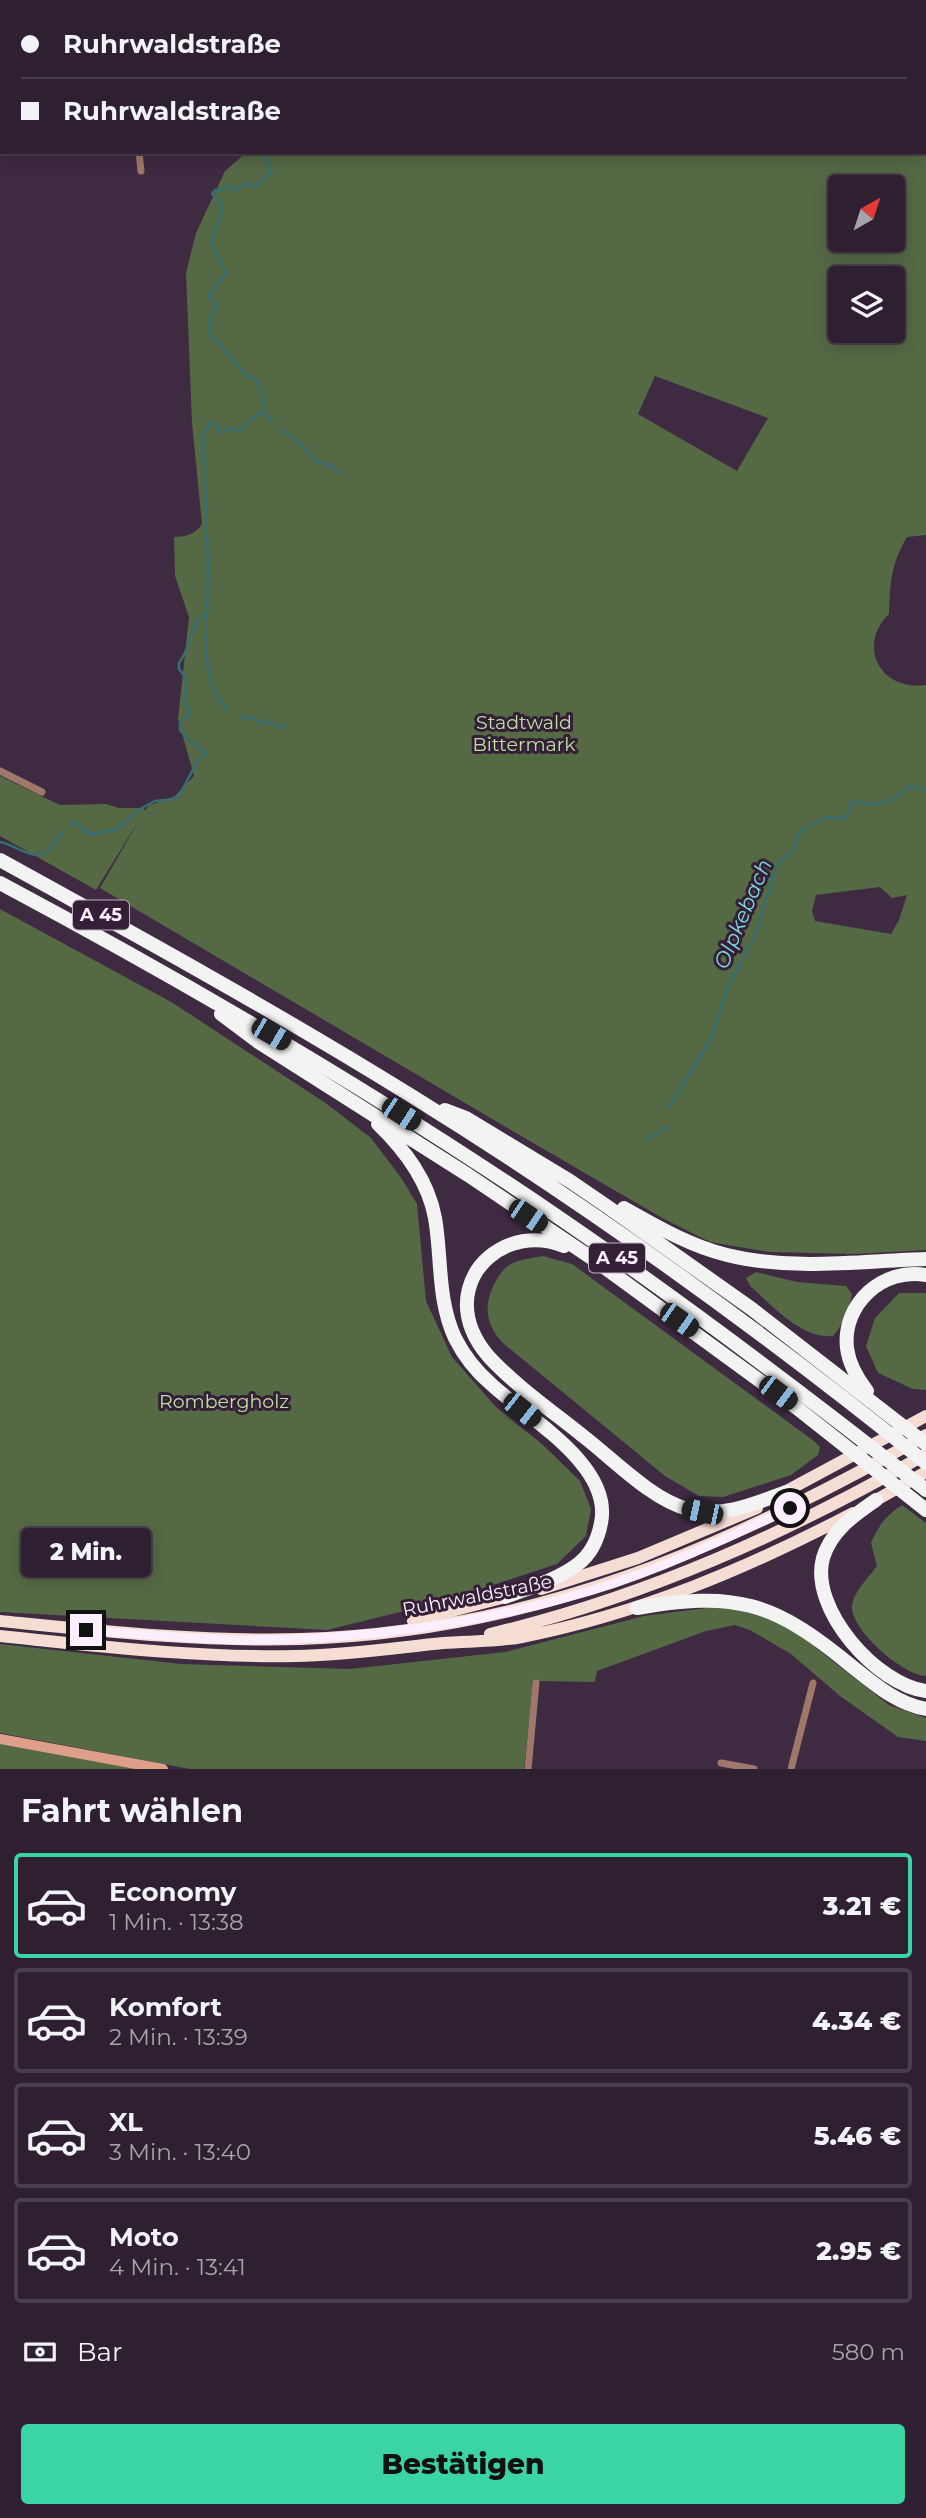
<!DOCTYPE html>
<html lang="de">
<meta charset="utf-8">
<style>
:root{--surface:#2e2031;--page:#3a2d3d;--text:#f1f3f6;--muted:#a7a3ab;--line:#493e4d;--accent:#3bd4a4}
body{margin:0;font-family:Montserrat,sans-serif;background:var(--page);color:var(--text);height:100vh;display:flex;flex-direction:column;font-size:26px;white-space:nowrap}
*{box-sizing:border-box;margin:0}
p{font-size:23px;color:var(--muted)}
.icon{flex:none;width:38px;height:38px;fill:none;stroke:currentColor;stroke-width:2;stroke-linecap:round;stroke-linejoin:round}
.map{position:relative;height:1769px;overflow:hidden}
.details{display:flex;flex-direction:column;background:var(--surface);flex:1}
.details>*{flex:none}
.banner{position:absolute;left:0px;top:0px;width:928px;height:154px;box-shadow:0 4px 18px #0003,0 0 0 2px var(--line);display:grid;align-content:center;height:154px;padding:0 21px;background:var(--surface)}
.needle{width:46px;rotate:39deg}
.buttons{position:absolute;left:828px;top:175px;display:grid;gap:14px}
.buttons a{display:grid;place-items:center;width:77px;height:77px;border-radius:7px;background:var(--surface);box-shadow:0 4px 18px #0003,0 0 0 2px var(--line);font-size:35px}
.end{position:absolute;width:32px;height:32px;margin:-16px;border:9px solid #fbeefd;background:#111;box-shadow:0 0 0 4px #111}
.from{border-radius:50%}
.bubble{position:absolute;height:49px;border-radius:7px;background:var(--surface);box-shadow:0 4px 18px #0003,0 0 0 2px var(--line);font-size:23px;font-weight:800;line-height:49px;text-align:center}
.car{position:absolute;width:21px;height:42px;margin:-21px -10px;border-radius:9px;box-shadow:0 0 5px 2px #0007;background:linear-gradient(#222 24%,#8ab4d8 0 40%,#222 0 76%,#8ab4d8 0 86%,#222 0)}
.banner b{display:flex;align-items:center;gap:24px;height:66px;font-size:26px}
.banner b+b{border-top:2px solid var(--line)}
.banner i{width:18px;height:18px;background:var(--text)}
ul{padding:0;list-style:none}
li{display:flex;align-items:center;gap:21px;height:105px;margin:0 14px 10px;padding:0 7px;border:4px solid var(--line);border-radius:7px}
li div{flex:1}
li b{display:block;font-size:26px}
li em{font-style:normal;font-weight:800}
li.active{border-color:var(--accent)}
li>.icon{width:63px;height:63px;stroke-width:1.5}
h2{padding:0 21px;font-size:32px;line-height:84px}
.pay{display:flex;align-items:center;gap:18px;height:77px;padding:0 21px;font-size:26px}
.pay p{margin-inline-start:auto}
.cta{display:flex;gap:14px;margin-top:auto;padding:14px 21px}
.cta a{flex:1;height:80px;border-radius:7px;background:var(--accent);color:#111;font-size:28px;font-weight:800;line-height:80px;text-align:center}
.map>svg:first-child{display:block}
.forest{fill:#566945;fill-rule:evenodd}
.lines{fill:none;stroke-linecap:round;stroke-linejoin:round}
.stream{stroke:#366e72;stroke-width:2.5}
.minor{stroke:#a0786b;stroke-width:7}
.secondary{stroke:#de9f8a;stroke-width:10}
.trunk{stroke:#f6ddd4;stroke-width:12}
.motorway{stroke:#f3f3f3;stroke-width:14}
.route{stroke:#fbeefd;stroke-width:9}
.labels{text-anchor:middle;stroke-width:6;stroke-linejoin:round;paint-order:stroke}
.shield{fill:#342036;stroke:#bfb0c1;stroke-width:2}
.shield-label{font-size:18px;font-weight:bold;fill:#fbeefd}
.park-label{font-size:19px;fill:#bfdfa1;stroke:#342036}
.street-label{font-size:19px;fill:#fbeefd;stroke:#342036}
.water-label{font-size:21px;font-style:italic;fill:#7edae0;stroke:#342036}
</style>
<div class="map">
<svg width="926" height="1769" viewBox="0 0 926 1769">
<rect width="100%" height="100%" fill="#3e2a41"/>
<path class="forest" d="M 324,0 L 712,0 L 712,2 Z
M 756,0 L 926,0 L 926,535 L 907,537 C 891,564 890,583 889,614 C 856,646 881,692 926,685 L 926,1250 L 853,1254 L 769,1252 L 710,1242 L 664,1219 L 516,1133 L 100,888 L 141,817 L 96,890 L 0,836 L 0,776 L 60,805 L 106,804 L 119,808 L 144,808 L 145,811 L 148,806 L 175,796 L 194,776 L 178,719 L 189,617 L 175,576 L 174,537 C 185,537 196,534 202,524 L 192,423 L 186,273 L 196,233 L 225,171 L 247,152 L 926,152 L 926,2 L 755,2 ZM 840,187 L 892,187 L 892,240 L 840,240 ZM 840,278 L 892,278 L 892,331 L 840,331 ZM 655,376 L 768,418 L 737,471 L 638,414 ZM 880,887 L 892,898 L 907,895 L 899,920 L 891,934 L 815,921 L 812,911 L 816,895 Z
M 0,909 L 173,1003 L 327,1104 L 371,1138 L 402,1179 L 417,1204 L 426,1301 L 452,1357 L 496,1407 L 542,1444 L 580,1481 L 591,1509 L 586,1536 L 557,1564 L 441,1602 L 327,1630 L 0,1612 Z
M 543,1256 L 572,1264 L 814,1441 L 820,1447 L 818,1455 L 791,1475 L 723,1497 L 699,1496 L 665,1476 L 504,1344 C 496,1336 490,1327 488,1315 C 485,1298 498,1268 515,1262 C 523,1259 534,1258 543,1256 Z
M 756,1272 L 797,1282 L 846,1286 L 852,1294 C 850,1308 842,1326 833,1336 C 801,1339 772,1305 750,1286 L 746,1278 Z
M 899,1293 L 926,1293 L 926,1390 L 913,1389 L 878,1373 L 866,1346 L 875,1318 Z
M 902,1505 L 926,1523 L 926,1676 C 903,1675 853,1632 852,1608 C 852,1593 869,1577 877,1566 L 871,1543 C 880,1524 884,1517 902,1505 Z
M 722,1606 L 751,1612 L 778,1621 L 797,1633 L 889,1705 L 926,1718 L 926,1741 L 898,1737 L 840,1696 L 791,1654 L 750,1630 L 735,1625 L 706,1631 L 597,1671 L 595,1682 L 533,1681 L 524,1769 L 190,1769 L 0,1733 L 0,1644 L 181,1664 L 350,1669 L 505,1652 L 644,1616 Z
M 0,1739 L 163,1769 L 0,1769 Z"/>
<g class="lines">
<path class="stream" d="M 403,0 L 404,2
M 620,2 L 624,0
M 262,412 L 272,422
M 281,430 C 296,438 306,447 315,461 L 331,466 L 339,473
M 207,615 C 206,650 202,684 228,711
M 240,716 L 285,727
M 71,823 L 75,822 L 89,834 L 116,830 L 140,809 L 155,801 L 173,799 L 179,796 L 198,760 L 206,753 L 187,739 L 180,730 L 180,722 L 191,713 L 184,702 L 187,679 L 179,669 L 179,663 C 192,647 189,624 207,613 L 208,563 L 203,437 L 209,424 L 216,423 L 222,433 L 229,428 L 240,431 L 251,419 L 262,412 L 264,401 L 257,380 L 246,375 L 209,332 L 210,316 L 217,306 L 209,296 L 226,273 L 211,243 L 223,209 L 217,198 L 212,194 L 215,190 L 223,190 L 227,185 L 237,190 L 248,182 L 255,187 L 272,171 L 265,158 L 269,152
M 0,842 C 14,844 37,864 49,850 C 54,844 58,837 63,831
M 669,1107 L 711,1039 L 728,987 L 755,935 L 777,865 L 792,851 L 801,830 L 827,817 L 846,819 L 851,802 C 879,805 888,808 908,786 L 926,789
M 646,1140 L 668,1127"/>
<path class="minor" d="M 253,2 L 253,0
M 0,12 L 2,12
M 139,152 L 141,171
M 0,771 L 42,792
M 721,1763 L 754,1769
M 528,1769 L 536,1683
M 791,1769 L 813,1683"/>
<path class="secondary" d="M 0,1739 L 163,1769"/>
<path class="trunk" d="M 779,1495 L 926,1416
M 869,1504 L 926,1472
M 541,1589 L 638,1558 L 757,1508
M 0,1621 C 100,1631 200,1642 300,1639 C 533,1632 727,1548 926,1435
M 413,1621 L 513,1595
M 490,1634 C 645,1597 788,1533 926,1454
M 0,1636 C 98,1646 197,1658 295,1656 C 345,1655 394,1648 443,1643 C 469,1641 496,1642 522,1637 C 639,1614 748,1568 853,1513"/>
<path class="motorway" d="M 0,860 C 138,936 276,1012 410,1095 C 590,1206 762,1331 926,1463
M 0,883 C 193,986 383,1097 564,1221 C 688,1306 808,1397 926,1490
M 221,1014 L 257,1041 L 468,1175 L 593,1259 L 797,1408 L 926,1510
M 445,1110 L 466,1118 L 570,1181 L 608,1207 L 752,1309 L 926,1444
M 378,1124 C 405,1150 428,1180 435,1218 C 442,1258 437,1299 455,1338 C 464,1356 476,1371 491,1384 C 527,1418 613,1465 601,1523 C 598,1539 591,1554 578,1564 C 557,1580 529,1588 505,1597
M 624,1208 C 656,1226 690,1246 727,1255 C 791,1271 861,1261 926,1259
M 564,1246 C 508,1223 449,1272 472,1330 C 476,1340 482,1349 489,1357 C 517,1387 552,1411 583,1436 C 613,1459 652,1500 688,1509 C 722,1518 754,1504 786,1492
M 867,1391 C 857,1378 849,1364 847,1348 C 842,1304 883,1267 926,1275
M 876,1500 C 854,1515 831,1531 823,1558 C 809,1609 877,1685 926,1691
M 637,1608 C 735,1591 772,1601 849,1664 C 873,1683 895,1703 926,1709"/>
</g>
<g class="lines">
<path class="route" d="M 86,1630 C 142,1634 199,1640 255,1640 C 368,1639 482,1623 590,1591 C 659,1570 725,1539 790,1508"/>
</g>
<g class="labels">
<g class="shield">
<rect x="73" y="900.5" width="56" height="29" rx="5"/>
<rect x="589" y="1243.5" width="56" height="29" rx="5"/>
</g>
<g class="shield-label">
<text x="101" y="921">A 45</text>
<text x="617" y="1264">A 45</text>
</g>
<g class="park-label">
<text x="524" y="729">Stadtwald<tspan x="524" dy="22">Bittermark</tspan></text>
<text x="224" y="1408">Rombergholz</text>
</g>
<g class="street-label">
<text transform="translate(477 1595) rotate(-11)" y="7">Ruhrwaldstraße</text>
</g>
<g class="water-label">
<text transform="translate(743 914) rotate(-67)" y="7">Olpkebach</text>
</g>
</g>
</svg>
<div class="buttons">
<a><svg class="needle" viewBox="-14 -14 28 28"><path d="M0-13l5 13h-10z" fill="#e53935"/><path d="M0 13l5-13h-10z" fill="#a7a3ab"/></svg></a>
<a><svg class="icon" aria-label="layers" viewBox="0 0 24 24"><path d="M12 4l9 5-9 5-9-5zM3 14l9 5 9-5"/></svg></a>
</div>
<i class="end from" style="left:790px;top:1508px"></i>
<i class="end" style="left:86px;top:1630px"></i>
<div class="bubble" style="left:21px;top:1528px;width:130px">2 Min.</div>
<i class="car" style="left:271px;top:1034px;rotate:120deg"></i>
<i class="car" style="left:401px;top:1114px;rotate:123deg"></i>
<i class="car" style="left:528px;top:1216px;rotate:124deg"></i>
<i class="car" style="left:679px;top:1320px;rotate:125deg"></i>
<i class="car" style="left:778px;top:1393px;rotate:127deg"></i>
<i class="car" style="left:522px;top:1410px;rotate:128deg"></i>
<i class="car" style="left:702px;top:1512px;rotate:282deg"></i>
<div class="banner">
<b><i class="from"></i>Ruhrwaldstraße</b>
<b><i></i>Ruhrwaldstraße</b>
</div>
</div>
<section class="details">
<h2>Fahrt wählen</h2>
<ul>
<li class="active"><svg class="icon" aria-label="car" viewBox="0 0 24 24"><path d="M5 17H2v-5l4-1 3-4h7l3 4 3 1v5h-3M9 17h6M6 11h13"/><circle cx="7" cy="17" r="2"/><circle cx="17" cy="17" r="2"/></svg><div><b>Economy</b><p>1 Min. · 13:38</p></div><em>3.21 €</em></li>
<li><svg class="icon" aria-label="car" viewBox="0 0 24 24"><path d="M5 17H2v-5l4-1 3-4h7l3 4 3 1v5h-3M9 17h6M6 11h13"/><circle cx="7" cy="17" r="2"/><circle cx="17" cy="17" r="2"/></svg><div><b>Komfort</b><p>2 Min. · 13:39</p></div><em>4.34 €</em></li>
<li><svg class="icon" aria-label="car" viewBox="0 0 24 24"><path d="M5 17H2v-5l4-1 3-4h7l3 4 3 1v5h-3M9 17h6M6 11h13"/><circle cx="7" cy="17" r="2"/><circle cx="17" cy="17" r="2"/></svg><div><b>XL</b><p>3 Min. · 13:40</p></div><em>5.46 €</em></li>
<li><svg class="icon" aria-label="car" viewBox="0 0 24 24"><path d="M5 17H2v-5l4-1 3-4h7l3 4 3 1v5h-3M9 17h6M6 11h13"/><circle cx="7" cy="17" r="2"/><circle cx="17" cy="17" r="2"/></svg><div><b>Moto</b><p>4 Min. · 13:41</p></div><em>2.95 €</em></li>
</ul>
<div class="pay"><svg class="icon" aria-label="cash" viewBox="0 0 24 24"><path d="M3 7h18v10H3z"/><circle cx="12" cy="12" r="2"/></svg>Bar<p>580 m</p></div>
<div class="cta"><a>Bestätigen</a></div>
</section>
